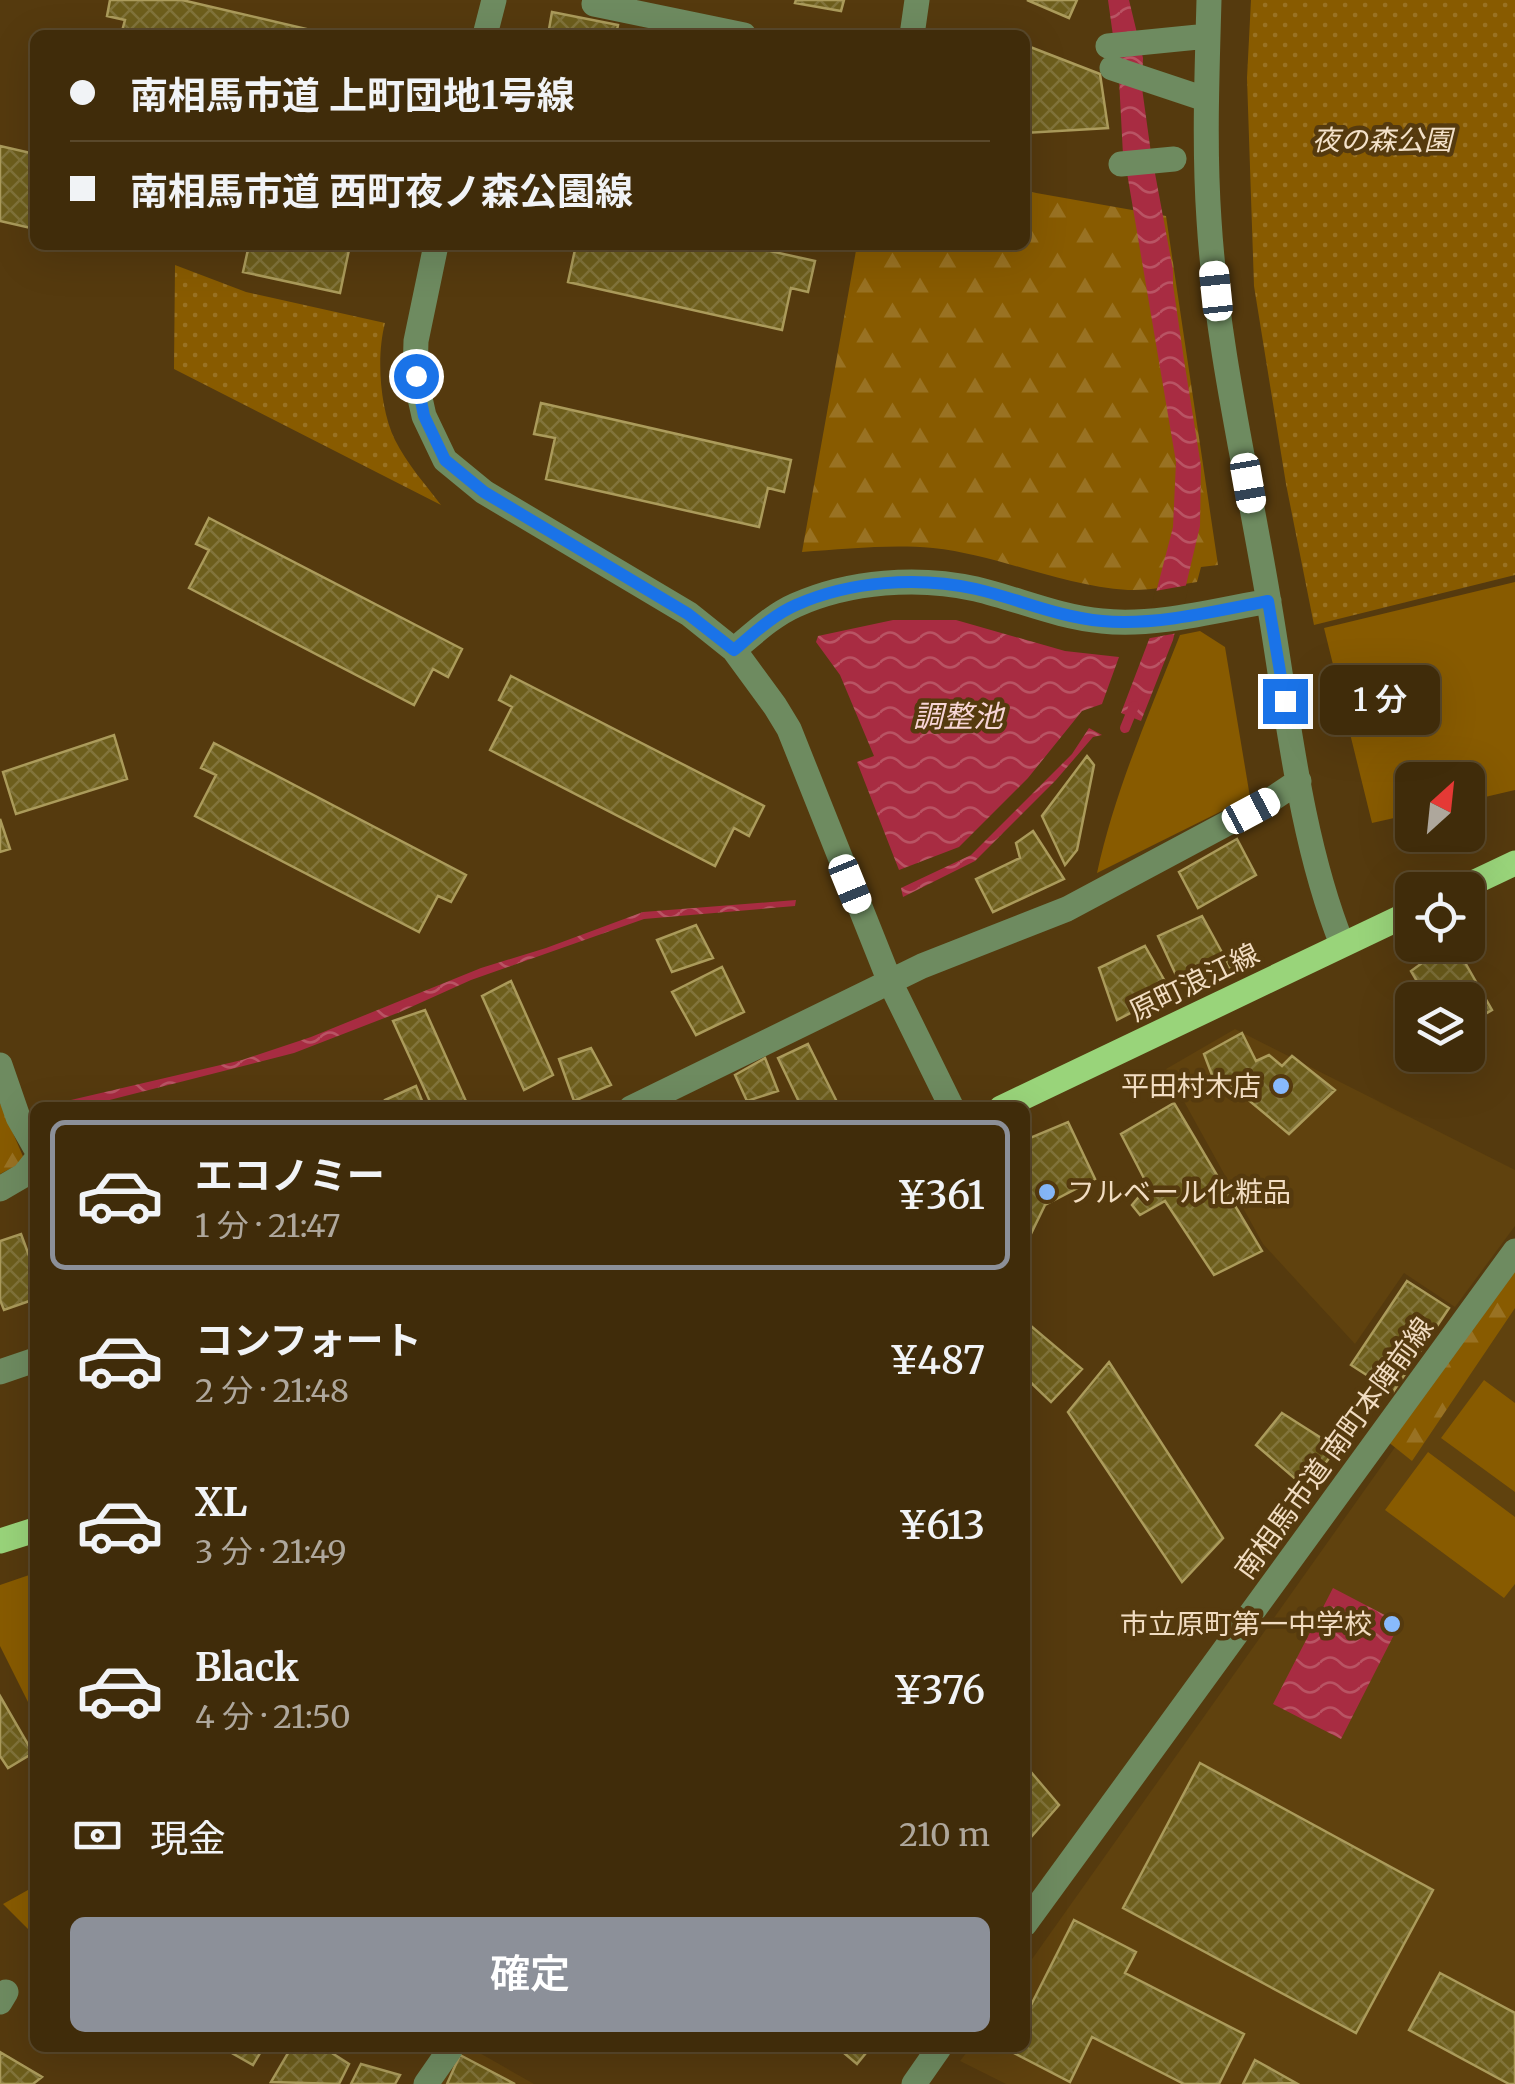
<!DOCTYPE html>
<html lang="ja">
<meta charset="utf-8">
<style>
:root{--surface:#402c0a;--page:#4b3818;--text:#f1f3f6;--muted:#aea79c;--line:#59482b;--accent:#8c9099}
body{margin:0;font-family:Merriweather,"Noto Sans JP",serif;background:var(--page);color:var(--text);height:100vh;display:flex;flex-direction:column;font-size:38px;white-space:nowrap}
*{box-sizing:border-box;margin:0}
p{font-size:32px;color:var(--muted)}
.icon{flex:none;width:55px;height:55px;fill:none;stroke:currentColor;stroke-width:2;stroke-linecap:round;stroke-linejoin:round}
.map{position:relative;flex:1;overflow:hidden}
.side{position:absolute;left:30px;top:1102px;width:1000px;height:950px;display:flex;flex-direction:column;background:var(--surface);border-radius:15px;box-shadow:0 10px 40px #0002,0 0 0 2px var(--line)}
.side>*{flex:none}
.top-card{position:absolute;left:30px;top:30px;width:1000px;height:220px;border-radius:15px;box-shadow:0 10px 40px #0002,0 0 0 2px var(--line);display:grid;align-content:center;height:220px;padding:0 40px;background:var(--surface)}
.needle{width:65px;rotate:27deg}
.buttons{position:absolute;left:1395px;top:762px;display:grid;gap:20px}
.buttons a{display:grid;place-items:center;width:90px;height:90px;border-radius:15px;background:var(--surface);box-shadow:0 10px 40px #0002,0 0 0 2px var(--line);font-size:50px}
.end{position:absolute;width:45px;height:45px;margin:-22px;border:12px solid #1a73e8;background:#fff;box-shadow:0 0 0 5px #fff}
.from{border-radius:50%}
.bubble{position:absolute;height:70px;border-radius:15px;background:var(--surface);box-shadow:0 10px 40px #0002,0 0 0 2px var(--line);font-size:32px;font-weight:600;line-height:70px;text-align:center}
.car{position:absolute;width:30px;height:60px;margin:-30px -15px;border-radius:12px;box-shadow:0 0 8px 2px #0007;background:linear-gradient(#fff 24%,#345 0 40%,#fff 0 76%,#345 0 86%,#fff 0)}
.top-card b{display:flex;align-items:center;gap:35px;height:95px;font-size:38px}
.top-card b+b{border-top:2px solid var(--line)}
.top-card i{width:25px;height:25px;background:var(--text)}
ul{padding:18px 0 0;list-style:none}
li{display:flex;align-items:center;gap:30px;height:150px;margin:0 20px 15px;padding:0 20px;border:5px solid transparent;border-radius:15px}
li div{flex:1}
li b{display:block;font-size:38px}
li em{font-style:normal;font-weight:600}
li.current{border-color:var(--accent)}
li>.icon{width:90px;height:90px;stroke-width:1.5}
.pay{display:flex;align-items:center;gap:25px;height:110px;padding:0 40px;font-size:38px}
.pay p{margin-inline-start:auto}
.primary-button{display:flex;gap:20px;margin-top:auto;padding:20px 40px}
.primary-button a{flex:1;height:115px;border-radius:15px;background:var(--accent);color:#fff;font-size:40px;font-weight:600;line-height:115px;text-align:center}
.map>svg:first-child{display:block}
.built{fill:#60420e}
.grass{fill:#885b00}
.forest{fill:url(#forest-firs)}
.park{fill:url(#park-dots)}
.water{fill:url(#water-waves)}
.pier{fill:#553a0e}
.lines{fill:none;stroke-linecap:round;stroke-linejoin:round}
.stream{stroke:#a82c42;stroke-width:10}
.building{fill:url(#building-cross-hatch);stroke:#ab9b5b;stroke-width:2.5}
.minor{stroke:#6e8b60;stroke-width:25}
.major{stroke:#99d47a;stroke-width:25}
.route{stroke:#1a73e8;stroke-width:12}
.poi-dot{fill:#88bafc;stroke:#553a0e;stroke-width:4}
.labels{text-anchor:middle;stroke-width:9;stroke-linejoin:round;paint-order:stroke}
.park-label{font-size:28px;font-style:italic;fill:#f3e1c9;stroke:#553a0e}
.street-label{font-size:28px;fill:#f1dcc1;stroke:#553a0e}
.poi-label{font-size:28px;fill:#f1dcc1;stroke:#553a0e;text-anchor:end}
.water-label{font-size:30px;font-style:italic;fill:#f7d5d6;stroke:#553a0e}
</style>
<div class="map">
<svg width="1515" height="2084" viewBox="0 0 1515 2084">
<defs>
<pattern id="forest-firs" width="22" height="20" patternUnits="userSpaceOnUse" patternTransform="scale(2.5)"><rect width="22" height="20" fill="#885b00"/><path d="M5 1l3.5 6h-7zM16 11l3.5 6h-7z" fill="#997223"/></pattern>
<pattern id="park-dots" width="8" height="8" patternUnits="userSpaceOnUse" patternTransform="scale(2.5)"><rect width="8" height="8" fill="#885b00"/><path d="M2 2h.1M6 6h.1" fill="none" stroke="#997223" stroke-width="1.8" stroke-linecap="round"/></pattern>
<pattern id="water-waves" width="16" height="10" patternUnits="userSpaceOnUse" patternTransform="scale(2.5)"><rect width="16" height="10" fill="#a82c42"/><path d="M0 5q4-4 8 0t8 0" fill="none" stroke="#b95464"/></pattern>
<pattern id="building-cross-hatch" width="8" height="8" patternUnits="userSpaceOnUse" patternTransform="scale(2.5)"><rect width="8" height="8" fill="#6d5e1c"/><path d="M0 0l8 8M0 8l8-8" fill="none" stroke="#82743b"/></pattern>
</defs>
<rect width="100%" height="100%" fill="#553a0e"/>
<path class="built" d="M 1235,1029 L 1515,1170 L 1515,1226 L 1455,1307 L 1404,1273 L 1355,1344 L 1263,1244 L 1166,1069 Z
M 1515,1278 L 1515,2084 L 1006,2084 L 960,2061 L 970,2048 L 1025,2048 L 1025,1969 Z
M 459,2048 L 471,2048 L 534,2084 L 436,2084 Z"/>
<path class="grass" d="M 1515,582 L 1515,790 L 1468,801 L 1468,780 L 1412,780 L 1412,814 L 1372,823 L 1324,628 Z
M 1200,631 L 1225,647 L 1250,797 L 1097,873 C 1115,790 1149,714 1180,635 Z
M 1484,1380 L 1515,1403 L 1515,1492 L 1441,1438 Z
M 1428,1452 L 1515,1517 L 1515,1584 L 1504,1598 L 1385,1510 Z
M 35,1573 L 35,1716 L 0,1646 L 0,1585 Z
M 35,1886 L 35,1936 L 3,1904 Z"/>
<path class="forest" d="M 1025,191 L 1166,216 L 1218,565 L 1201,567 L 1197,582 C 1175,585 1150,591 1128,590 C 1061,586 999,555 933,548 C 890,544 845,549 802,552 L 857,245 L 1025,245 Z
M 0,1103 L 25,1161 L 0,1174 Z
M 1515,1265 L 1515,1308 L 1412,1461 L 1387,1441 Z"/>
<path class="park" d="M 1251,0 L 1515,0 L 1515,575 L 1314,625 L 1286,484 L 1254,286 L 1247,78 Z
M 175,265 L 246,292 L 385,323 C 376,357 380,409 395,440 C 407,464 425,484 441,505 L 174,369 Z"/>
<path class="water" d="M 1108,0 L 1129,0 L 1143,58 L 1142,88 L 1151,153 L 1123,155 L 1119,79 Z
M 1154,168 L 1173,270 L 1173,285 L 1184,360 L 1201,466 L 1200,526 L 1173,640 L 1141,721 L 1121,713 L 1153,629 L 1152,608 L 1173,527 L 1176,462 L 1127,173 Z
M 893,620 L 956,620 L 1065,651 L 1119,657 L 1102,704 L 1082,711 L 1028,778 L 959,847 L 899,870 L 857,762 L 874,756 L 840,675 L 816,642 L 818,636 Z
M 1089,728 L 1102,735 L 1093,737 L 1056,780 L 975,861 L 903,897 L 901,888 L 971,855 L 1072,754 Z
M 796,900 L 795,906 L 644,919 L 471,980 L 400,1012 L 294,1053 L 82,1107 L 41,1107 L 242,1060 L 311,1037 L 481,968 L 546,948 L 643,912 Z
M 1333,1588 L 1400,1623 L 1341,1739 L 1273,1704 Z"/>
<path class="pier" d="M 1189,585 L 1178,633 L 1145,639 L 1155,591 Z"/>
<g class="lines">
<path class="stream" d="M 1125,728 L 1134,706"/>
</g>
<path class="building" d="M 110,0 L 182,0 L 332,35 L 121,35 L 125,20 L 107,16 Z
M 796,0 L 844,0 L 841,11 L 795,3 Z
M 1027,0 L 1077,0 L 1069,18 Z
M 552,12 L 618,25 L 616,35 L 548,35 Z
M 1025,45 L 1100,74 L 1108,128 L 1025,133 Z
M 0,146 L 35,154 L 35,229 L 0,221 Z
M 249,245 L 350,245 L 340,293 L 243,272 Z
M 576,245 L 743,245 L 815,261 L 808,292 L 791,288 L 782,330 L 568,282 Z
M 541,403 L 791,460 L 784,492 L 768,488 L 759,527 L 546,479 L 555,438 L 534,434 Z
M 209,518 L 462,649 L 448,677 L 433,669 L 414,705 L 189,588 L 209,550 L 196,544 Z
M 511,676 L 764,806 L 749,836 L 734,828 L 715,866 L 490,750 L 512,707 L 499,700 Z
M 114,735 L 127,779 L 16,814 L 3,772 Z
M 214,743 L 466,875 L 451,902 L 438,896 L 419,932 L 195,816 L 216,775 L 201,768 Z
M 1087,756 L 1094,765 L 1077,850 L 1065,865 L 1042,816 Z
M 0,819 L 10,849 L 0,852 Z
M 1033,831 L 1064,879 L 993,912 L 976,879 L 1020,858 L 1016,843 Z
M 1237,839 L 1256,875 L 1198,908 L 1179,872 Z
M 1202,916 L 1230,967 L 1181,986 L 1158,936 Z
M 696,925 L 713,958 L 672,972 L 657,940 Z
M 1447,945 L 1455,945 L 1492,1010 L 1468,1024 L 1468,1000 L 1428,1000 L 1411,971 Z
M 1145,946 L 1171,992 L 1117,1020 L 1099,968 Z
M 722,967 L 744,1012 L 696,1035 L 672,992 Z
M 511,981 L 553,1075 L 524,1090 L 482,996 Z
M 425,1010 L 469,1108 L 433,1108 L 393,1021 Z
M 1242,1033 L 1256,1061 L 1269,1055 L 1282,1066 L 1292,1056 L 1335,1090 L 1289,1134 L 1227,1082 L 1215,1083 L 1204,1054 Z
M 808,1044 L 838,1104 L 831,1108 L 802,1108 L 778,1058 Z
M 591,1048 L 611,1085 L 574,1101 L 559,1059 Z
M 765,1058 L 778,1091 L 747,1101 L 735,1075 Z
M 416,1086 L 425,1108 L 387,1108 L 385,1100 Z
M 1174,1103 L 1262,1251 L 1214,1275 L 1165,1201 L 1140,1215 L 1132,1205 L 1148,1186 L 1121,1134 Z
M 1068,1122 L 1095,1179 L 1045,1205 L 1028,1240 L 1025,1233 L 1025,1140 Z
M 21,1234 L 35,1272 L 35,1299 L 4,1310 L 0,1300 L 0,1241 Z
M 1407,1281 L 1449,1308 L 1393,1392 L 1351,1365 Z
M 1025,1321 L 1082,1369 L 1051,1402 L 1025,1377 Z
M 1109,1362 L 1223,1538 L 1182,1582 L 1068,1412 Z
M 1282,1413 L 1337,1448 L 1306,1488 L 1256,1445 Z
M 0,1696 L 33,1753 L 8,1768 L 0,1756 Z
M 1200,1763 L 1433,1890 L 1356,2033 L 1123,1908 Z
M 1025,1765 L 1059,1805 L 1025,1844 Z
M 1074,1920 L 1136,1952 L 1125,1973 L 1244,2034 L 1219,2084 L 1184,2084 L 1092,2037 L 1070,2082 L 1008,2050 L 1009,2048 L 1025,2048 L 1025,2017 Z
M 1440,1973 L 1515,2013 L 1515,2084 L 1509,2084 L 1409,2030 Z
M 223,2048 L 263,2048 L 253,2065 Z
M 291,2048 L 324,2048 L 349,2064 L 339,2084 L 271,2082 Z
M 838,2048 L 870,2048 L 857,2064 Z
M 0,2052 L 42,2077 L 33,2084 L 0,2084 Z
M 460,2055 L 515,2084 L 447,2084 Z
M 1255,2060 L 1296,2083 L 1243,2084 Z
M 361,2064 L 400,2075 L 395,2084 L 351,2084 Z"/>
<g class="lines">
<path class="minor" d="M 1209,0 C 1207,74 1204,147 1209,220 C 1217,349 1248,476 1269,603 C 1288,715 1300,839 1342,944
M 594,4 L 744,35
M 485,35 L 494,0
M 912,35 L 917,0
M 1108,46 L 1208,36
M 1112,68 L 1205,99
M 1121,164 L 1174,159
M 436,245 L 416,341 L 415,376 L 424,416 L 445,460 L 484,492 L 689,614 L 734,650 L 775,706 L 789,729 L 890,982 L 952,1108
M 734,650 C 753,634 773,615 796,605 C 850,581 918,576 976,589 C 1018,599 1058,617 1102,621 C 1154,627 1217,610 1269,601
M 0,1065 L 18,1117 L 35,1147
M 631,1108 L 922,966 L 1067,909 L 1269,801 L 1299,781
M 0,1189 L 24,1175 L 35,1161
M 0,1372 L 35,1360
M 1025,1924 L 1515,1251
M 0,2002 L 6,1992
M 426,2084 L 451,2048
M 914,2084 L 939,2048"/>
<path class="major" d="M 1458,890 L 1515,863
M 1001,1108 L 1412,912
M 0,1541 L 35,1530"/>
</g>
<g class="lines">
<path class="route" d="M 416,376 L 424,416 L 445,460 L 484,492 L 688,614 L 734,650 C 753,634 773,615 796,605 C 850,581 918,576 976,589 C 1018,599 1058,617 1102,621 C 1154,626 1217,611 1268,601 L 1285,701"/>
</g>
<g class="poi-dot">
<circle cx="1281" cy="1086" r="10"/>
<circle cx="1047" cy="1192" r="10"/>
<circle cx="1392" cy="1624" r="10"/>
</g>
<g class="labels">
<g class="park-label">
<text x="1382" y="150">夜の森公園</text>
</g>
<g class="street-label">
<text transform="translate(1194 982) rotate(-26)" y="10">原町浪江線</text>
<text transform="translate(1334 1448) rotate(-54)" y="10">南相馬市道 南町本陣前線</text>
</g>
<g class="poi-label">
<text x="1261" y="1096">平田村木店</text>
<text x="1067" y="1202" text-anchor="start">フルベール化粧品</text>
<text x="1372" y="1634">市立原町第一中学校</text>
</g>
<g class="water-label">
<text x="958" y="727">調整池</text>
</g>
</g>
</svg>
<div class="buttons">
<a><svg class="needle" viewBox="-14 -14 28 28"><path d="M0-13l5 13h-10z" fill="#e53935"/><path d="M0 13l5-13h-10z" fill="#aea79c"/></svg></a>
<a><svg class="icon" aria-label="locate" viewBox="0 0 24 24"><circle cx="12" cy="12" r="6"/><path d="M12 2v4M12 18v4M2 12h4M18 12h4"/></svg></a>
<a><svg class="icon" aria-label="layers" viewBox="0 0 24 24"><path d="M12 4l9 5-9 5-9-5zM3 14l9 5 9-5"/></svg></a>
</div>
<i class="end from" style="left:416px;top:376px"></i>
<i class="end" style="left:1285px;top:701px"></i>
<div class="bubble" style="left:1320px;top:665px;width:120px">1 分</div>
<i class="car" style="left:1216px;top:291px;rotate:354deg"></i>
<i class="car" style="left:1248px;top:483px;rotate:170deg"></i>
<i class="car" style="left:1251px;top:811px;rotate:62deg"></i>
<i class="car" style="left:850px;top:884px;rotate:158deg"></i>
<div class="top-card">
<b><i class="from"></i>南相馬市道 上町団地1号線</b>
<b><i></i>南相馬市道 西町夜ノ森公園線</b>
</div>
<section class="side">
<ul>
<li class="current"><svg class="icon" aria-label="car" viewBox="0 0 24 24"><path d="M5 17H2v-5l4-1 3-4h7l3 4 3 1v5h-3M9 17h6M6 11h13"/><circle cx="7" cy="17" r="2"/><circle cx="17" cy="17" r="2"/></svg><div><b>エコノミー</b><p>1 分 · 21:47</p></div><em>¥361</em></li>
<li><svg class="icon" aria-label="car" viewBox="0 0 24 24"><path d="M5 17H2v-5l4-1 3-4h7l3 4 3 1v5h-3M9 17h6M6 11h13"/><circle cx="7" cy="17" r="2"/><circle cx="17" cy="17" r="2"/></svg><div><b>コンフォート</b><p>2 分 · 21:48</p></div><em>¥487</em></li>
<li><svg class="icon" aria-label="car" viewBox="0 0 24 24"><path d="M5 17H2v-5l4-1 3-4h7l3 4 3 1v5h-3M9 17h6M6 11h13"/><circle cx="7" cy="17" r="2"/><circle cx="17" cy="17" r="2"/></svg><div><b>XL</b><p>3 分 · 21:49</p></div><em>¥613</em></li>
<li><svg class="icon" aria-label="car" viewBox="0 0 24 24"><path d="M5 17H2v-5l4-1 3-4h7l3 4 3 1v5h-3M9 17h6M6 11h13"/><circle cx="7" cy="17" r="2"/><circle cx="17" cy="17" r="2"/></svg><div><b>Black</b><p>4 分 · 21:50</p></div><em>¥376</em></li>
</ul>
<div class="pay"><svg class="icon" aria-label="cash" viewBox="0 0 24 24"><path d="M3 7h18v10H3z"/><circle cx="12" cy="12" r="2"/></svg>現金<p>210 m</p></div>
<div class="primary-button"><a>確定</a></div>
</section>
</div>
